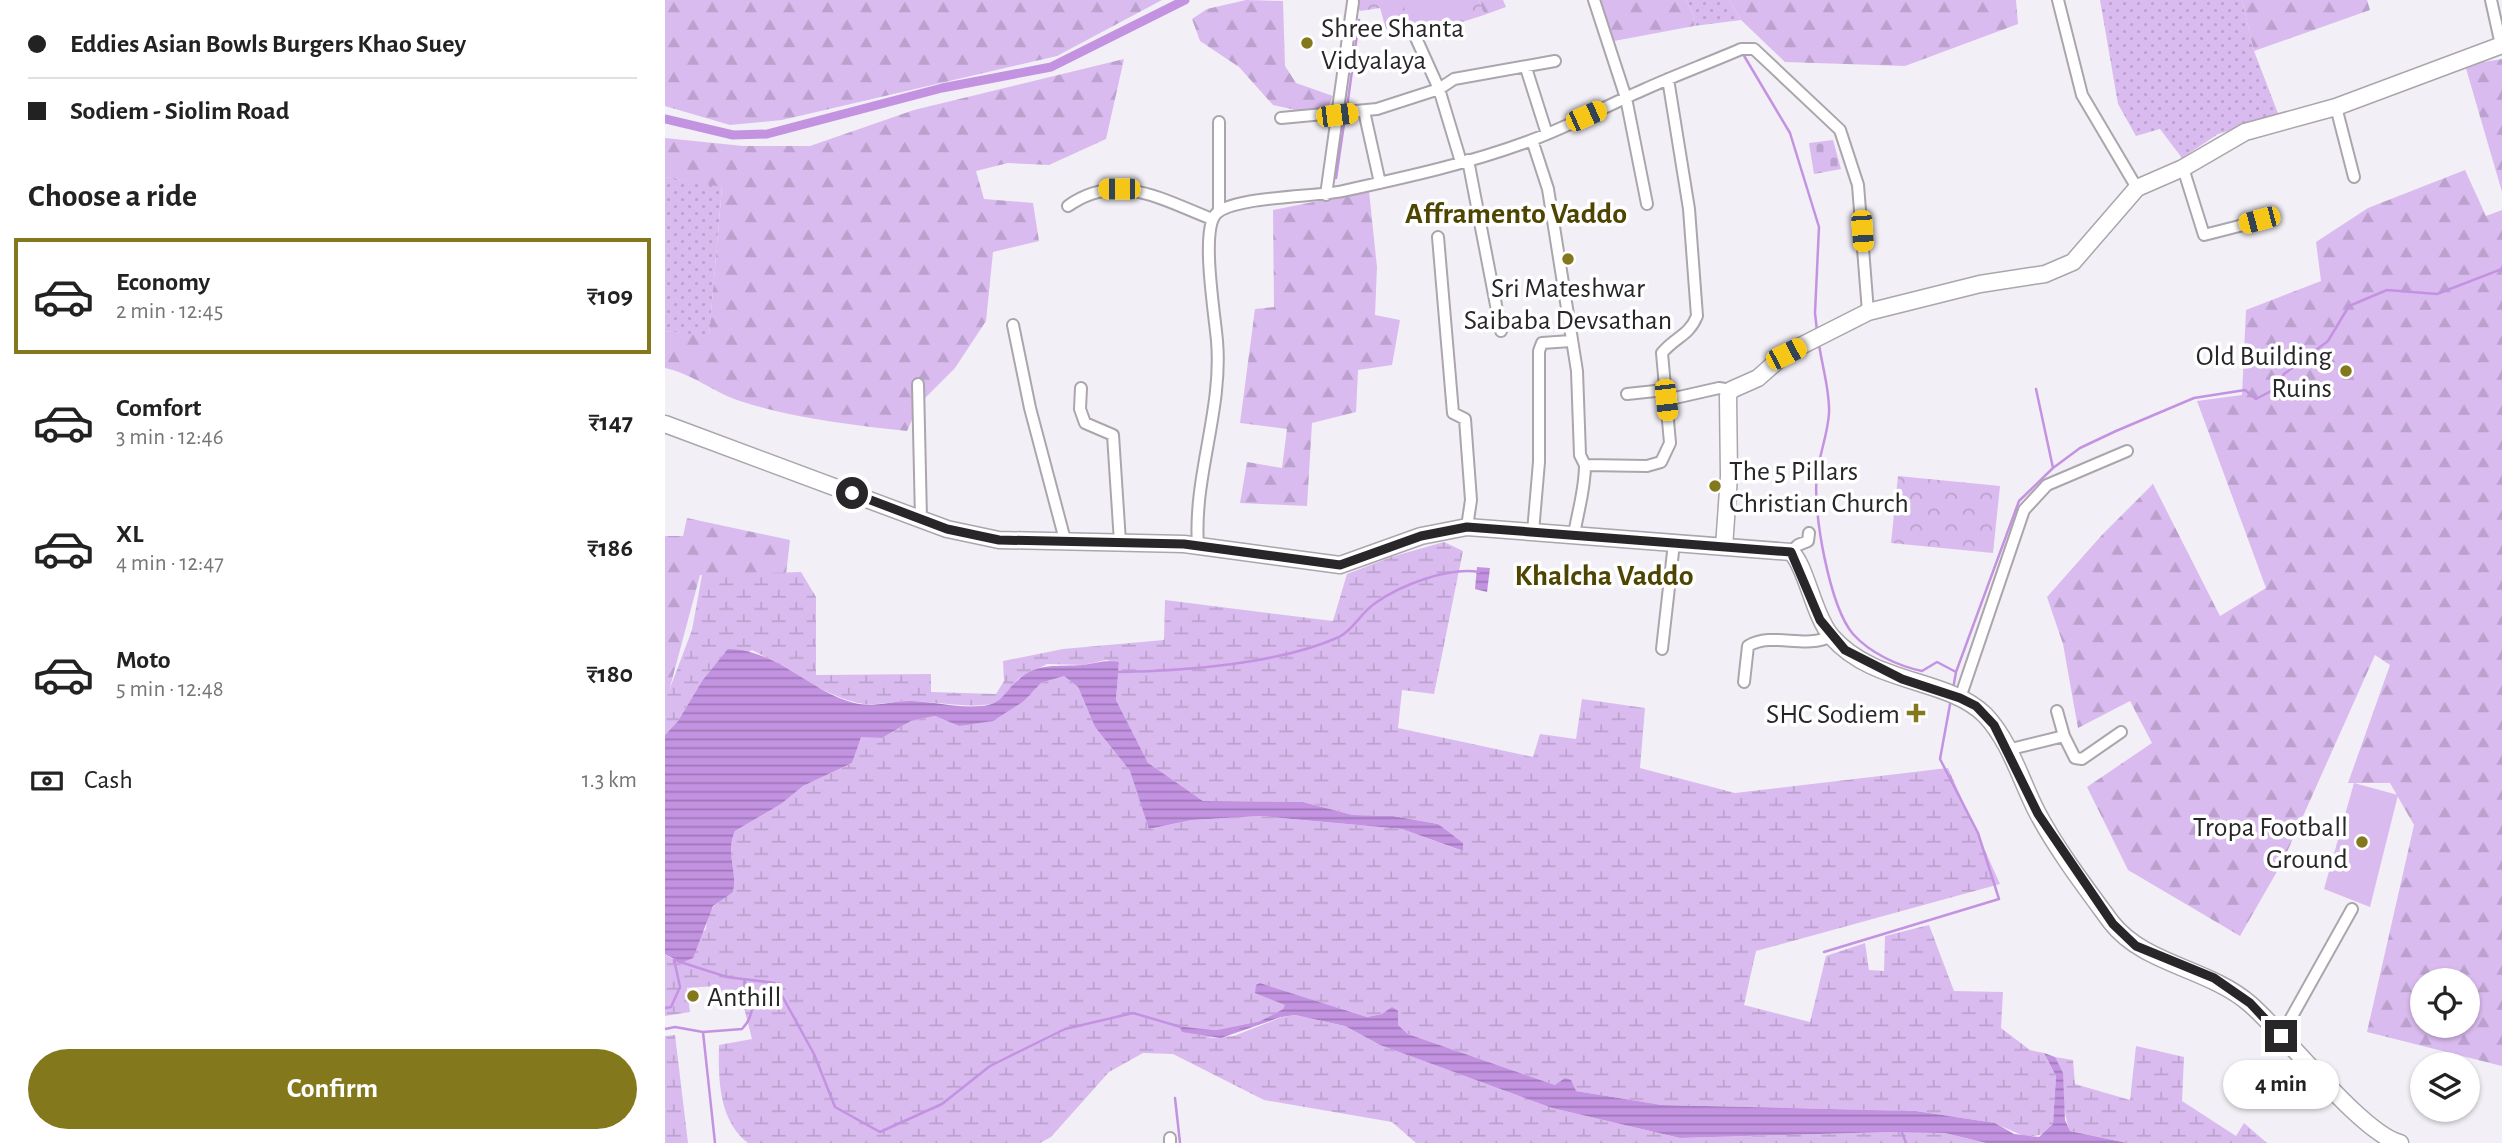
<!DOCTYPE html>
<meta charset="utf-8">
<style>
:root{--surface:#fff;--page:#f2f2f2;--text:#222;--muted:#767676;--line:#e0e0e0;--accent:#84781c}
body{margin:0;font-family:"Alegreya Sans",sans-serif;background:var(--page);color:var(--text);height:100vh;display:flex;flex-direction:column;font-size:26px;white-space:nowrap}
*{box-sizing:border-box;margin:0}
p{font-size:23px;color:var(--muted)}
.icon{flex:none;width:38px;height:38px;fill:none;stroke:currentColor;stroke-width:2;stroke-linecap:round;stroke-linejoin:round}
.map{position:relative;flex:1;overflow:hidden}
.drawer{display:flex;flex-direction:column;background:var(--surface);width:665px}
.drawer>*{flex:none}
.banner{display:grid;align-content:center;height:154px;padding:0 28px;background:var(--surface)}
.controls{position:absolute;left:1745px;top:968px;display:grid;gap:14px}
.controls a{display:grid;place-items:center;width:70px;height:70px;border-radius:50%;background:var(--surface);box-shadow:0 2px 5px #0004;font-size:35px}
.end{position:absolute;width:32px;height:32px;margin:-16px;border:9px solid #282629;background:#fff;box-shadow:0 0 0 4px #fff}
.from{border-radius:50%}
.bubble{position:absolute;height:49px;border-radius:24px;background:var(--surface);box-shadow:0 2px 5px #0004;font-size:23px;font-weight:700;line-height:49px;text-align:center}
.car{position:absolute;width:21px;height:42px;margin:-21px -10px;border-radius:9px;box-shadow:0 0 5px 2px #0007;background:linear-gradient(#f5c518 24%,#345 0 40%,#f5c518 0 76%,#345 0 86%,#f5c518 0)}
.banner b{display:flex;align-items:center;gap:24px;height:66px;font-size:26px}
.banner b+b{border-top:2px solid var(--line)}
.banner i{width:18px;height:18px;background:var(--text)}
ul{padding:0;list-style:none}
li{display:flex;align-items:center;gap:21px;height:116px;margin:0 14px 10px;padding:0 14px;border:4px solid transparent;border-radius:0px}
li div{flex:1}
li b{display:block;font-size:26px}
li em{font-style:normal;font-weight:700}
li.active{border-color:var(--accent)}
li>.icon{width:63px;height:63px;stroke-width:1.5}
h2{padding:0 28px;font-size:32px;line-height:84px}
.pay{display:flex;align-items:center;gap:18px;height:77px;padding:0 28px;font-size:26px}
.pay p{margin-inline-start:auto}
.cta{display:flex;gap:14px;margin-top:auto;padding:14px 28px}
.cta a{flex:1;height:80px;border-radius:42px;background:var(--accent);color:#fff;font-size:28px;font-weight:700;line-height:80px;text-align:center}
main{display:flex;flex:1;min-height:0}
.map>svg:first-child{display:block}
.grass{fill:url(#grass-dots)}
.forest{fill:url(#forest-firs);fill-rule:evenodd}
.wetland{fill:url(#wetland-marsh)}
.cemetery{fill:url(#cemetery-stones)}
.park{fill:url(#park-crowns)}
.pitch{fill:#dabbef}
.water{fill:url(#water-rules)}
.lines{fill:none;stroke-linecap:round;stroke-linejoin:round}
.stream{stroke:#c393e2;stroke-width:2.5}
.canal{stroke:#c393e2;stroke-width:9}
.street-casing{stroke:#aaa6ac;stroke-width:14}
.secondary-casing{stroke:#aaa6ac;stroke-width:19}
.street{stroke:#fff;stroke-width:10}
.secondary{stroke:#fff;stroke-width:16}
.route{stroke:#282629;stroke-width:9}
.poi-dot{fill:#84781c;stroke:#fff;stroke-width:2.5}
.labels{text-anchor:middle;stroke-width:7;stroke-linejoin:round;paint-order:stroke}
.poi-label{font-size:28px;fill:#282629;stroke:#fff;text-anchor:start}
.neighbourhood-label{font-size:30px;font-weight:bold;fill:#4e4502;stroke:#fff}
</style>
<main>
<section class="drawer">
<div class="banner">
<b><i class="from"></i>Eddies Asian Bowls Burgers Khao Suey</b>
<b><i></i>Sodiem - Siolim Road</b>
</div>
<h2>Choose a ride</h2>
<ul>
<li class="active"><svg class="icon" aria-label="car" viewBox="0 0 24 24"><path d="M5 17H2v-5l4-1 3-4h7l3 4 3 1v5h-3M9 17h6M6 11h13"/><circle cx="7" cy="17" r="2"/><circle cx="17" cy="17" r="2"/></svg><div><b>Economy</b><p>2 min · 12:45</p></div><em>₹109</em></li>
<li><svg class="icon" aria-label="car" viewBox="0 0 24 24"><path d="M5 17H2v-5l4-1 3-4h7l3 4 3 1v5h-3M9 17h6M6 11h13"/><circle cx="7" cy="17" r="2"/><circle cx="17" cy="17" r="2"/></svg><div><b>Comfort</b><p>3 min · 12:46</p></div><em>₹147</em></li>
<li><svg class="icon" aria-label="car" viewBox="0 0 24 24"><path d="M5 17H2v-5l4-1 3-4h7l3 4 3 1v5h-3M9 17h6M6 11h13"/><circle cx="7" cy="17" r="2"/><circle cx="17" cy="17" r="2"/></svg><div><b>XL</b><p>4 min · 12:47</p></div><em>₹186</em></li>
<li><svg class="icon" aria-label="car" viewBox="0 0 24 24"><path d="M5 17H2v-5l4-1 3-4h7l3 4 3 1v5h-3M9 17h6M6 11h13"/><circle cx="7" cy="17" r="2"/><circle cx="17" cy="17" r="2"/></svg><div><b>Moto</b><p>5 min · 12:48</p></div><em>₹180</em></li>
</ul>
<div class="pay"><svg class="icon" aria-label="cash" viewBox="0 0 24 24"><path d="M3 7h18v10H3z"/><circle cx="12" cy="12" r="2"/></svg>Cash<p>1.3 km</p></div>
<div class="cta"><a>Confirm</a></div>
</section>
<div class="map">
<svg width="1837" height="1143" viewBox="0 0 1837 1143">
<defs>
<pattern id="grass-dots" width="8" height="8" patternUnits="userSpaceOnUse" patternTransform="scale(1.75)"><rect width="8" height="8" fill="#dabbef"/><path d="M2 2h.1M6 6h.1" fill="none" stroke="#bba1cd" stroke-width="1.8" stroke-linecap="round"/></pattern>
<pattern id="forest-firs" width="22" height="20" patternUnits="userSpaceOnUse" patternTransform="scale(1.75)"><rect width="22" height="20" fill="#dabbef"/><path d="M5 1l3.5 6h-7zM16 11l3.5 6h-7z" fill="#bba1cd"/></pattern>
<pattern id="wetland-marsh" width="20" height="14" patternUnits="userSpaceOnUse" patternTransform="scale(1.75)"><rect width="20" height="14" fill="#dabbef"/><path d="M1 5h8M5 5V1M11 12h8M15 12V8" fill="none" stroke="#bba1cd"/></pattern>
<pattern id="cemetery-stones" width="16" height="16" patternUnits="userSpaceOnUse" patternTransform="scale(1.75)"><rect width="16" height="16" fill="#dabbef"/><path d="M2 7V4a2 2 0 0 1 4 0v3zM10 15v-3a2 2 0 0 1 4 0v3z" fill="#bba1cd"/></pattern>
<pattern id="park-crowns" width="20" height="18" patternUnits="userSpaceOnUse" patternTransform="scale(1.75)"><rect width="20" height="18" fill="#dabbef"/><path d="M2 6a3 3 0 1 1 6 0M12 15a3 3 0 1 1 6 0" fill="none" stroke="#bba1cd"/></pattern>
<pattern id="water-rules" width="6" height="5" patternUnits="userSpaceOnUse" patternTransform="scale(1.75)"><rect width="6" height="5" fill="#c393e2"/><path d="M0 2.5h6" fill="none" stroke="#9e78b7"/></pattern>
</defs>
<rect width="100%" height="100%" fill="#f3eff6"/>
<path class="grass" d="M 1021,0 L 1064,0 L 1076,20 L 1029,26 L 1028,14 Z
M 1435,0 L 1577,0 L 1589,51 L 1614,116 L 1553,134 L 1517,158 L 1495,129 L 1471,136 L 1453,104 Z
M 0,177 L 57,186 L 44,337 L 0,331 Z"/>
<path class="forest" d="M 0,0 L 497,0 L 392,56 L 117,120 L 65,125 L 0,106 Z
M 581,0 L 618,1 L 620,66 L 631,83 L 668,96 L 664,106 L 635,111 L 608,105 L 574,67 L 535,41 L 527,19 L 542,9 Z
M 814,0 L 838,0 L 841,7 L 819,15 Z
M 935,0 L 1021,0 L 1028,14 L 1029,26 L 949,41 Z
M 1064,0 L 1351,0 L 1353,24 L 1240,66 L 1120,62 L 1076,20 Z
M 1577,0 L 1702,0 L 1705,10 L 1589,51 Z
M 459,59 L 441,139 L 384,165 L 343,163 L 311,171 L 319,199 L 368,203 L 374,241 L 328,252 L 321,321 L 290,368 L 254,404 L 242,431 C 186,425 128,418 75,401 C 48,392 28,374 0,368 L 0,331 L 44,336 L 57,187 L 0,177 L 0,138 L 78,146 L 145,146 L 249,110 Z
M 1837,59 L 1837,192 L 1800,65 Z
M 1800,170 L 1821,216 L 1837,210 L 1837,1066 L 1702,1032 L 1749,825 L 1725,783 L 1683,783 L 1725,665 L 1710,655 L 1618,861 L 1575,936 L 1463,870 L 1422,787 L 1487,743 L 1465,701 L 1413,728 L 1398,644 L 1382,597 L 1436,536 L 1488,484 L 1555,616 L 1601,588 L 1532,401 L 1577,395 L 1581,310 L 1656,281 L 1651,242 L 1703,208 ZM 1757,980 L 1802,980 L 1802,1026 L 1757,1026 Z
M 704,191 L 712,267 L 710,315 L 735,320 L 727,365 L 693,370 L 691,412 L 647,423 L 642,506 L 575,503 L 582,462 L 617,468 L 622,429 L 575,423 L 590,309 L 609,307 L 608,210 Z
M 22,518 L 125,540 L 120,583 L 35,575 L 0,706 L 0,536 L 18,536 Z"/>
<path class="wetland" d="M 779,542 L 798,551 L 769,694 L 737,690 L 733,728 L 868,757 L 875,734 L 911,739 L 917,699 L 980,708 L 975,768 L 1070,793 L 1283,768 L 1335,884 L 1091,951 L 1079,1005 L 1145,1022 L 1161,956 L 1200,943 L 1204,970 L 1219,971 L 1220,936 L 1264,925 L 1289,991 L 1338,992 L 1336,1028 L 1365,1050 L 1379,1053 L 1391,1076 L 1388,1124 L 1380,1134 L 1361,1137 L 1329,1123 L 1251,1111 L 997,1105 L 911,1091 L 896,1083 L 890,1085 L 743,1034 L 733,1025 L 733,1011 L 702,1017 L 595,983 L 621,1006 L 618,1009 L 590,1025 L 542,1038 L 569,1036 L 617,1017 L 630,1015 L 680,1026 L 715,1045 L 887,1108 L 1015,1138 L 1223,1132 L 1280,1133 L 1321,1143 L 751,1143 L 727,1122 L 599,1100 L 508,1054 L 478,1053 L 444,1072 L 386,1137 L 375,1143 L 83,1143 C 54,1121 53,1079 54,1045 L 87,1039 L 77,1000 L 56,1004 L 50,986 L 22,988 L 25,1012 L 0,1016 L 0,954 L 9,960 L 41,929 C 42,910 51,900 68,892 C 73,870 60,853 70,831 L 116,804 L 138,786 L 187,763 L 195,736 L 217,738 L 246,721 L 270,716 L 294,726 L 359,701 L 376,683 L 399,676 L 413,687 L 430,727 L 465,771 L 485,829 L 527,820 L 595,816 L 737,829 L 797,851 L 773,824 L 728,816 L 688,815 L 638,802 L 538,801 L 483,764 L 451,700 L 454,663 L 441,660 L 418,665 L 382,664 L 353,679 L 334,703 C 303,709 277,702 247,701 C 230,700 210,707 193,703 C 156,694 121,667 87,650 L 37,681 L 13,721 L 0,735 L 0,701 L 27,630 L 37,575 L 136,572 L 151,597 L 151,675 L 266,674 L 266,692 L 331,694 L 339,681 L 338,661 L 398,649 L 499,640 L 500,600 L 668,621 L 682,574 L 726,557 Z
M 10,1035 L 23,1143 L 0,1143 L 0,1036 Z
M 1471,1046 L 1519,1057 L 1517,1101 L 1571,1136 L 1579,1123 L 1602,1143 L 1462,1143 L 1405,1131 C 1401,1126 1393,1069 1390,1057 L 1408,1060 L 1410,1084 L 1465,1100 Z"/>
<path class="cemetery" d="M 1168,140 L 1176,169 L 1149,174 L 1144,143 Z"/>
<path class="park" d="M 687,0 L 814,0 L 819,15 L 747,38 L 741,22 L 721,29 L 715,8 L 695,11 Z
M 1233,476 L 1335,486 L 1328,553 L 1226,543 Z"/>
<path class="pitch" d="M 736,0 L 802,0 L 806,10 L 749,32 Z
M 1689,783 L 1733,795 L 1705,907 L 1659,889 Z"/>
<path class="water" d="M 812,567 L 825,568 L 822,592 L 810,589 Z
M 63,649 C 115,650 146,694 194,704 C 211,707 230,700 247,701 C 271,702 292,708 316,706 C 337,705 339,692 353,680 C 373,662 393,667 418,665 C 431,663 441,660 454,662 L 451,700 L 483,763 L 538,801 L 638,802 L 688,815 L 728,816 L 773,824 L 798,843 L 798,851 L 737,829 L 595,816 L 527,820 L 484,829 L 465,771 L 430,727 L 413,687 L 399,676 L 376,683 L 359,701 L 328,721 L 294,726 L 270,716 L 246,721 L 217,738 L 196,737 L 187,763 L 138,786 L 116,804 L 70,831 C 60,853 73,870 68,892 L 48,906 L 28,958 L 16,963 L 0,954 L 0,735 L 13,721 L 37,681 Z
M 595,983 L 702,1017 L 717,1014 L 727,1007 L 733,1011 L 733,1025 L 743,1034 L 890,1085 L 900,1078 L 906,1080 L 911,1091 L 997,1105 L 1251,1111 L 1330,1123 L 1349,1134 L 1374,1137 L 1388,1124 L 1391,1076 L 1379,1053 L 1390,1057 L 1398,1073 L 1400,1120 L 1405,1131 L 1462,1143 L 1321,1143 L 1280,1133 L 1223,1132 L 1015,1138 L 887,1108 L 715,1045 L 680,1026 L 630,1015 L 616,1017 L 556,1038 L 517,1032 L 514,1026 C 564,1033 574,1034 618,1009 L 620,1005 L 590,993 L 591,985 Z"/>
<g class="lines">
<path class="stream" d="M 1078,54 L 1125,133 L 1154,227 L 1150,313 L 1152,331
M 682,107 L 694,20
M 671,178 L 680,117
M 1154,344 C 1157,366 1165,391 1164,413 C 1163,434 1154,455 1152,475 C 1147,511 1165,607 1188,634 C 1205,653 1233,666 1257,671 L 1272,662 L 1291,672
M 1371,389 L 1388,468
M 453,672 C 519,671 614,664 674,637 C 688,630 696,613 709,604 C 735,585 783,567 814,572
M 1288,689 L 1291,672 L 1354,501 L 1388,468 L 1415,448 L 1451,431 L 1529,398 L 1580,390 L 1591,399 L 1610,389 L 1619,374 L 1663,341 L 1684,306 L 1722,290 L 1772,294 L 1837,269
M 1159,952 L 1334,899 L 1313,833 L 1275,759 L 1286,699
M 9,960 L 62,977 L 110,983 L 149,1054 L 170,1107 L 215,1132 L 277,1104 L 325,1066 L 400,1029 L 468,1013 L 516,1027
M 0,1008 L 6,1007 L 15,987 L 9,959
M 0,1029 L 10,1027 L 38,1032 L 50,1143
M 38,1032 L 77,1029 C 92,1013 88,998 79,980
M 549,1032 L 594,1023
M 510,1098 L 515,1143
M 1236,1130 L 1241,1143"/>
<path class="canal" d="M 0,119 L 68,135 L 102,134 L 277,88 L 386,67 L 520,0"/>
<g class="street-casing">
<path id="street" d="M 929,0 L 961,98 L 982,204
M 1393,0 L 1417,95 L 1472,188
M 1826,0 L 1836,45
M 751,38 L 774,89 L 796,162
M 861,68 L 882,134
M 1671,107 L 1689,177
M 699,111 L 715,183
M 616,118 L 712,109 L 774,89 L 789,79 L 890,61
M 554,122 L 554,210
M 867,140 L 883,189 L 912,371 L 915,455 L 920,465 L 982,466 L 996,462 L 1005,443 L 997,353 C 1010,337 1024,336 1032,316 L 1024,209 L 1003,79
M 803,160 L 836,331
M 1518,168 L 1539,235 L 1594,221
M 661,195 L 688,2
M 403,206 C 452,171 498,200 547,219
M 773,237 L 788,413 L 800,419 L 806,500 L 802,527
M 348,325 L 365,408 L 400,540
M 253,384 L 256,519
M 416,388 L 415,409 L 420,423 L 448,435 L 455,542
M 962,394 L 1000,390
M 1001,400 L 1054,388 L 1066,390
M 868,532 L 874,462 L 874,351 L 877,343 L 906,341
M 909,535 C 913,510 920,490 920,465
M 533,546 C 528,477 558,410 552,341 C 550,316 536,234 550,215 C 565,196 652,197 678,191 C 742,177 806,163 867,140 C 905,126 941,106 978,90 C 1011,75 1044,63 1076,49 L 1089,49 L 1175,130 L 1193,185 L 1203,312
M 1126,552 L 1133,545 L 1143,541 L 1144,533
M 997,649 L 1009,543
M 1079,682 L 1083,646 C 1108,631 1140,650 1166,636
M 1295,698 L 1359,510 L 1382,485 L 1462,451
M 1392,711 L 1399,736
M 1342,750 L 1399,736 L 1410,758 L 1417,759 L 1456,732
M 1616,1036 L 1687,909
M 505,1138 L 505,1143"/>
</g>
<g class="secondary-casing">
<path id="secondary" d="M 0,424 L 282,529 L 334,540 L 519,544 L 675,565 L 756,536 L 802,527 L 1126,552 C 1141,565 1148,615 1167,637 C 1209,685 1283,678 1320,715 C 1345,741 1356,781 1372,812 C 1392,850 1421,888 1446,922 C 1479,965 1544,968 1585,1004 C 1620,1034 1697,1134 1735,1143
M 1059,547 L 1064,476 L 1063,396 L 1066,390 L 1093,378 L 1120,354 L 1203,312 L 1315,284 L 1380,274 L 1408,262 L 1472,188 L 1518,168 L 1580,132 L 1671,107 L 1837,45"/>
</g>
<use href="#street" class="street"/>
<use href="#secondary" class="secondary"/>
</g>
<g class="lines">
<path class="route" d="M 187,493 L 282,529 L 334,540 L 519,544 L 675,565 L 756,536 L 802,527 L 1126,552 L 1155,620 L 1180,650 L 1237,679 L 1295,698 L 1311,706 L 1329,725 L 1373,814 L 1448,924 L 1471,946 L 1549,978 L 1585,1003 L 1616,1036"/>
</g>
<g class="poi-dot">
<circle cx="642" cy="43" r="7"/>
<circle cx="903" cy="259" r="7"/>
<circle cx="1681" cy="371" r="7"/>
<circle cx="1050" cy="486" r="7"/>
<path d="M1247.5 702.5h7v7h7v7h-7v7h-7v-7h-7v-7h7z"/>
<circle cx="1697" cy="842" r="7"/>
<circle cx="28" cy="996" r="7"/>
</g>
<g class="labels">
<g class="poi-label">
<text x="656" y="37">Shree Shanta<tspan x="656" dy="32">Vidyalaya</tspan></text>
<text x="903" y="297" text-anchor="middle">Sri Mateshwar<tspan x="903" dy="32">Saibaba Devsathan</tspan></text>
<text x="1667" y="365" text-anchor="end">Old Building<tspan x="1667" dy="32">Ruins</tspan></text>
<text x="1064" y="480">The 5 Pillars<tspan x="1064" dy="32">Christian Church</tspan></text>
<text x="1235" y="723" text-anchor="end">SHC Sodiem</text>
<text x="1683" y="836" text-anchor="end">Tropa Football<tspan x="1683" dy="32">Ground</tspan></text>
<text x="42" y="1006">Anthill</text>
</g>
<g class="neighbourhood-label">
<text x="851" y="223">Afframento Vaddo</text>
<text x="939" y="585">Khalcha Vaddo</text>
</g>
</g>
</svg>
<div class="controls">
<a><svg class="icon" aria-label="locate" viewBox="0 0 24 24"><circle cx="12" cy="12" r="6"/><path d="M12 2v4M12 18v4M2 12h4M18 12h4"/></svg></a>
<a><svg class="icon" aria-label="layers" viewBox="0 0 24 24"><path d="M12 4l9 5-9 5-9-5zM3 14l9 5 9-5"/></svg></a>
</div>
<i class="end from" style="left:187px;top:493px"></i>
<i class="end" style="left:1616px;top:1036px"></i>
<div class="bubble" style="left:1558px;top:1060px;width:116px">4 min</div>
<i class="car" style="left:672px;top:115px;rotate:83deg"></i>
<i class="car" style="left:921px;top:116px;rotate:66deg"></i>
<i class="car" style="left:454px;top:189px;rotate:270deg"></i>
<i class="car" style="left:1594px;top:220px;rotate:255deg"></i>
<i class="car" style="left:1197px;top:231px;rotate:176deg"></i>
<i class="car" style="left:1121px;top:354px;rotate:63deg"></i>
<i class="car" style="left:1001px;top:400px;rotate:174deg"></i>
</div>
</main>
